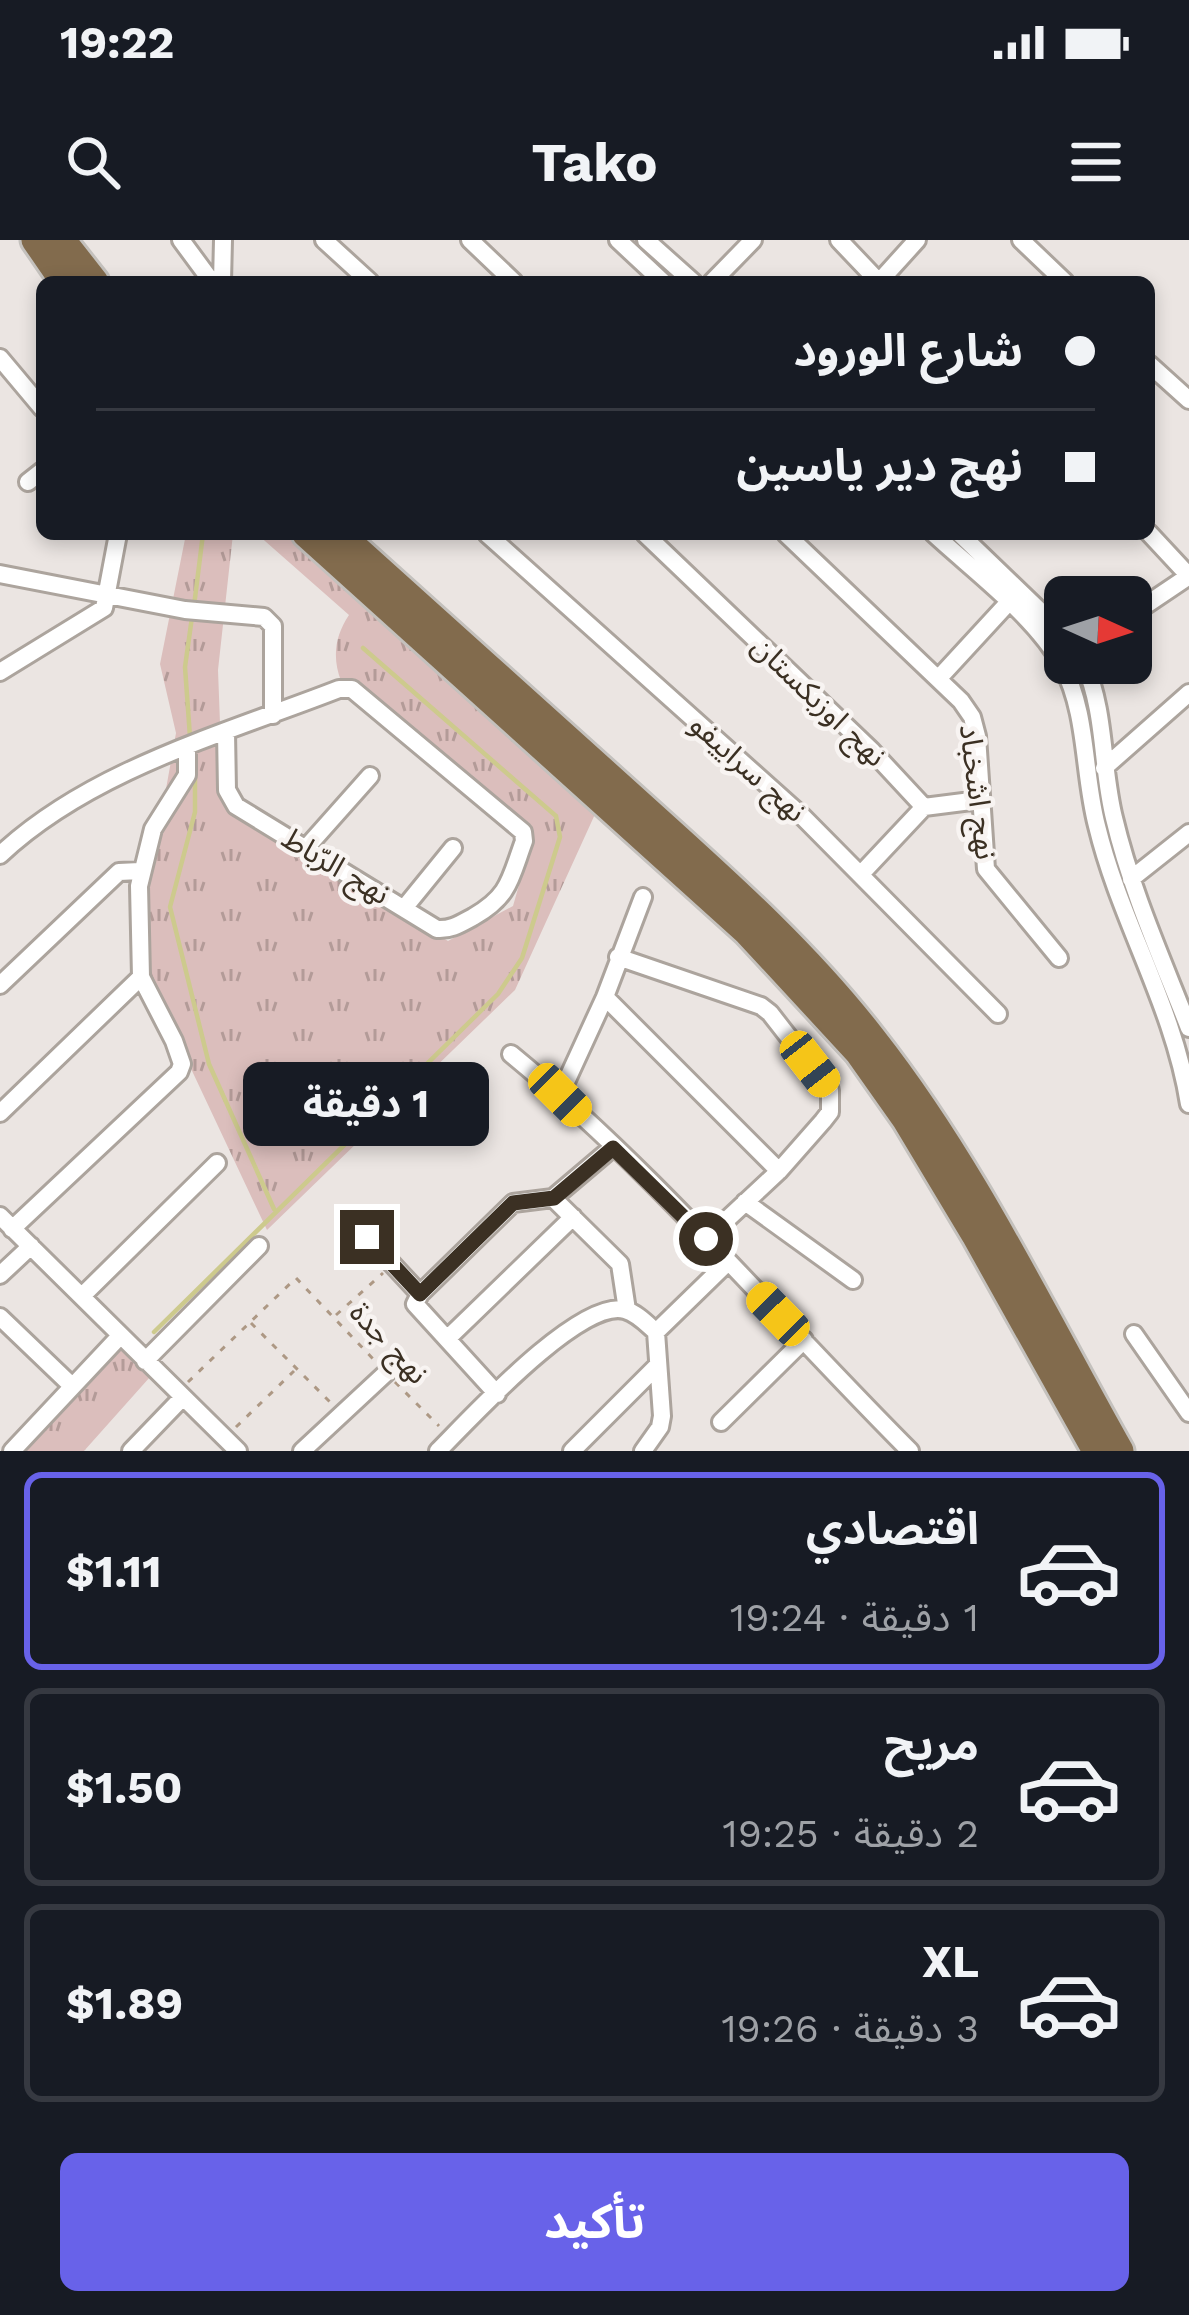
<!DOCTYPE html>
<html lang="ar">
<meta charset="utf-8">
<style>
:root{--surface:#171b24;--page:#20242c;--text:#f1f3f6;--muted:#9ea1a6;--line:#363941;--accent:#6862e9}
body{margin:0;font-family:"Work Sans","Noto Sans Arabic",sans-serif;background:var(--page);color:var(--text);direction:rtl;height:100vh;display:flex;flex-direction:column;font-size:45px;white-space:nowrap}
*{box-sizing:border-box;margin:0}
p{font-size:39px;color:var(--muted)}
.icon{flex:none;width:66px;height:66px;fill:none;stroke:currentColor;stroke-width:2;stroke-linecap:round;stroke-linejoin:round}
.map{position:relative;height:1211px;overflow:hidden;direction:ltr}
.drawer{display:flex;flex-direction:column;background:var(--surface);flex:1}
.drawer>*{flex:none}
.banner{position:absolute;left:36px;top:36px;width:1119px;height:264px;border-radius:18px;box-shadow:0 6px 18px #0003;direction:rtl;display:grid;align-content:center;height:264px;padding:0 60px;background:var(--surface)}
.needle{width:78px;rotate:93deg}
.buttons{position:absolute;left:1044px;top:336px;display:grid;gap:24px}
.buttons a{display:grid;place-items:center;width:108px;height:108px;border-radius:18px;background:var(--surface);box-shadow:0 6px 18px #0003;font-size:60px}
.end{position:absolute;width:54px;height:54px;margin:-27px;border:15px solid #3b3023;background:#fff;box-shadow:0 0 0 6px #fff}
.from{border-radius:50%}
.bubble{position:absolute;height:84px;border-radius:18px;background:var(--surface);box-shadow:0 6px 18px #0003;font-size:39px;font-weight:700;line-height:84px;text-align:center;direction:rtl}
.car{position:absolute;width:36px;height:72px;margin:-36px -18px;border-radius:15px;box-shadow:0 0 9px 3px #0007;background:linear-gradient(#f5c518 24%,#345 0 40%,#f5c518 0 76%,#345 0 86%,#f5c518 0)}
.banner b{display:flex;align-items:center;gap:42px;height:114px;font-size:45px}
.banner b+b{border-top:3px solid var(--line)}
.banner i{width:30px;height:30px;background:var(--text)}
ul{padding:21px 0 0;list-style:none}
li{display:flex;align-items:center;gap:36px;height:198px;margin:0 24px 18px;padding:0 36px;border:6px solid var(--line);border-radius:18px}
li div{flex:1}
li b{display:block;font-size:45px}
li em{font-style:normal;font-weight:700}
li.active{border-color:var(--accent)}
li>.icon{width:108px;height:108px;stroke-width:1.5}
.button{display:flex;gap:24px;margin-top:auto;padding:24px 60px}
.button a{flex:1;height:138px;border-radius:18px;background:var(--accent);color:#fff;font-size:48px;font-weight:700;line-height:138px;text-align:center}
.status{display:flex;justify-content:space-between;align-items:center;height:84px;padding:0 60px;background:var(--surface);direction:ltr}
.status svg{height:33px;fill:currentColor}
header{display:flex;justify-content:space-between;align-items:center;height:156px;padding:0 60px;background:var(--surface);font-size:54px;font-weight:700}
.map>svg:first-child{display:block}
.grass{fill:url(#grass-tufts)}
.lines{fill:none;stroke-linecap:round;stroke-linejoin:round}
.stream{stroke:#cdca8d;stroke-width:4.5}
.minor-casing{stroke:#aca49d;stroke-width:22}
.trunk-casing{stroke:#c4c1bd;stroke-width:33}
.path{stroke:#ad9884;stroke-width:3;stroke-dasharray:6 9;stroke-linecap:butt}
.minor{stroke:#fff;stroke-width:16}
.trunk{stroke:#826b4d;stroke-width:27}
.route{stroke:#3b3023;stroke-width:15}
.labels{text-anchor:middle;stroke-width:9;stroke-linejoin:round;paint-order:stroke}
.street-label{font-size:30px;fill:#3b3023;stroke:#f8f4f2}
</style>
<div class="status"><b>19:22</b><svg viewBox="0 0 49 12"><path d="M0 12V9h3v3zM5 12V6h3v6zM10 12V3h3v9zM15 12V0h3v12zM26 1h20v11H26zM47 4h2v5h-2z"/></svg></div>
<header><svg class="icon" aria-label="menu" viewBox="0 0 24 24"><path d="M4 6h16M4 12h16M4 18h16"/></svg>Tako<svg class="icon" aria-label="search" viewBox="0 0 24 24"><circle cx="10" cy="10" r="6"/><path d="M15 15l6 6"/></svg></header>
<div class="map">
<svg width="1189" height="1211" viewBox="0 0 1189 1211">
<defs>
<pattern id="grass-tufts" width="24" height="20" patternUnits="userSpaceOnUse" patternTransform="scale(3)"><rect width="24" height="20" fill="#dbbebc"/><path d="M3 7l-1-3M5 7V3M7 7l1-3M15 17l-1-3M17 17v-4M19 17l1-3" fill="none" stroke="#b39b98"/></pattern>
</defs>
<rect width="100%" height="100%" fill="#ebe5e2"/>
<path class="grass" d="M 186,294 L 233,294 L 218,430 L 223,563 L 448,701 L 513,666 L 533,596 L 357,440 L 341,441 C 332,417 335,396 349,375 L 257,294 L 291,294 L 596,572 L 515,750 L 267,990 L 145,731 L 149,644 L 176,493 L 160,424 Z
M 119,1106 L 150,1137 L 84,1211 L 22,1211 Z"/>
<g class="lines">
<path class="stream" d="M 194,366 L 203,294
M 190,497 L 185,427 L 192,377
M 195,532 L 195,572 L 170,667 L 209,824 L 274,969
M 154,1092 L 498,754 L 522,718 L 560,597 L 556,576 L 363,408"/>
<g class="minor-casing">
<path id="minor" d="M 181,0 L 212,42
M 324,0 L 370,42
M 470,0 L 514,42
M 618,0 L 663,42
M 646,0 L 693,42
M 839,0 L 879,42
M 1021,0 L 1065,42
M 222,42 L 223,0
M 712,42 L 753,0
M 879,42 L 917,0
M 0,118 L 42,168
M 1149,124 L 1189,160
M 28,242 L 42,231
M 487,294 L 803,577 L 998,774
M 645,294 L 871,510 L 924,567
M 786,294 L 961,461 L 972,477 L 977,496 L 986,629 L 1059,718
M 934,294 C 974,331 1036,377 1062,425 C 1088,474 1083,533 1097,586 C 1120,681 1174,767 1189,864
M 960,294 L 1065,395
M 0,334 L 185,370 L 264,377 L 273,386 L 273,475
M 1131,375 L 1189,336 L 1149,293
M 1084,423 C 1106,472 1101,526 1114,578 C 1131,650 1162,719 1189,788
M 0,432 L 104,368 L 118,294
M 938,439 L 1008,363
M 1104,528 L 1189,453
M 924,567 L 979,560
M 306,608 L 370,536
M 0,615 C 90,530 226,493 339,449 L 352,449 L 523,592 L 524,601 C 510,639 510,656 473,677 C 460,684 451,690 437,689 L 236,566 L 227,550 L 226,492
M 861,634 L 924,567
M 1131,639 L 1189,593
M 405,667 L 453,608
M 618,717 L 761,766 L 770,773 L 830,850 L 830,872 L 823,881 L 779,931 L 706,999
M 0,745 L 119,632 L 140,631
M 605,757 L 779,931
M 511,814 C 656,933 778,1079 910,1211
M 560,855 L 605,757 L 643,657
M 0,873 L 141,737
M 553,958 L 620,1024 L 627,1070
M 553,958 L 612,908
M 745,962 L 853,1040
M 0,976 L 238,1211
M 12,989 L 179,832 L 182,824 L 174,801 L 141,737 L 139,646 L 153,589 L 187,535 L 187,506
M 367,997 L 420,1054 L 415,1064 L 497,1154
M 0,1035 L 31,1006
M 420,1054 L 513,963 L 553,958
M 82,1056 L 217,923
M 0,1077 L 72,1146
M 1134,1094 L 1189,1173
M 447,1099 L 573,977
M 145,1121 L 259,1006
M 721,1182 L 804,1100
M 12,1211 L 120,1096
M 131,1211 L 183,1157
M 302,1211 L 386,1133
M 438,1211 C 470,1179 580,1058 625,1070 C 637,1073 647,1084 656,1092
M 572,1211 L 658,1125
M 643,1211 L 660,1187 L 662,1176 L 656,1092 L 728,1022"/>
</g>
<g class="trunk-casing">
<path id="trunk" d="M 35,0 L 64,42
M 62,0 L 95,42
M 306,294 L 747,692 L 858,812 L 906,880 L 975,995 L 1096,1211
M 340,294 C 437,381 533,468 630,555 C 715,632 803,708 873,799 C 972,925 1042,1073 1120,1211"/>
</g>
<path class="path" d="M 336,1075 L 383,1033
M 251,1083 L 333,1165
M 188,1142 L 296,1038 L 376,1122
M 395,1142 L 439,1186
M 236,1187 L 294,1131"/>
<use href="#minor" class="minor"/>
<use href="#trunk" class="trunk"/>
</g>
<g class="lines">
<path class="route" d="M 367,997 L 420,1054 L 513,963 L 554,958 L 613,908 L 706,999"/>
</g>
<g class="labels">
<g class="street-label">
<text transform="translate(819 461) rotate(44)" y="10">نهج اوزبكستان</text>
<text transform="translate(748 528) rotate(42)" y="10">نهج سراييفو</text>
<text transform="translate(978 552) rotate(83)" y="10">نهج اشخباد</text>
<text transform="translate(336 626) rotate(31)" y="10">نهج الرّباط</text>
<text transform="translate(389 1103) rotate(47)" y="10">نهج جدة</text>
</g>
</g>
</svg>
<div class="buttons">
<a><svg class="needle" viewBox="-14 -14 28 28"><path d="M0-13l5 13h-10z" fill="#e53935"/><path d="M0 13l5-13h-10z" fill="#9ea1a6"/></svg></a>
</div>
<i class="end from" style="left:706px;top:999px"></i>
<i class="end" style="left:367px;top:997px"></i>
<div class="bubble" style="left:243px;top:822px;width:246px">1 دقيقة</div>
<i class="car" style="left:810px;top:824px;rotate:142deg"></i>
<i class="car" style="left:560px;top:855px;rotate:135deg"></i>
<i class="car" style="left:778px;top:1074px;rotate:316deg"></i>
<div class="banner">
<b><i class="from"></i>شارع الورود</b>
<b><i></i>نهج دير ياسين</b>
</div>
</div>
<section class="drawer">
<ul>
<li class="active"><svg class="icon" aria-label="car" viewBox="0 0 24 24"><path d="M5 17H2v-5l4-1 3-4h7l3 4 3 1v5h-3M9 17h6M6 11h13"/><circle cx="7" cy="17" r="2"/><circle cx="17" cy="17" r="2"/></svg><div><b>اقتصادي</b><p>1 دقيقة · 19:24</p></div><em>$1.11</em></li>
<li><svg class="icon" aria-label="car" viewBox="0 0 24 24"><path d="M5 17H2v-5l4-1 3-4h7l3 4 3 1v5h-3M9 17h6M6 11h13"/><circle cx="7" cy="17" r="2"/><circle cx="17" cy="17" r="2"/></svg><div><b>مريح</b><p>2 دقيقة · 19:25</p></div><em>$1.50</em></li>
<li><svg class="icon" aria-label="car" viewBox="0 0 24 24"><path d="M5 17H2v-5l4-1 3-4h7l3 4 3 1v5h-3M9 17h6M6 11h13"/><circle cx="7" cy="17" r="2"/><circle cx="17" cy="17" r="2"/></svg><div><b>XL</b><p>3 دقيقة · 19:26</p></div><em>$1.89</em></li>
</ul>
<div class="button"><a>تأكيد</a></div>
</section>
